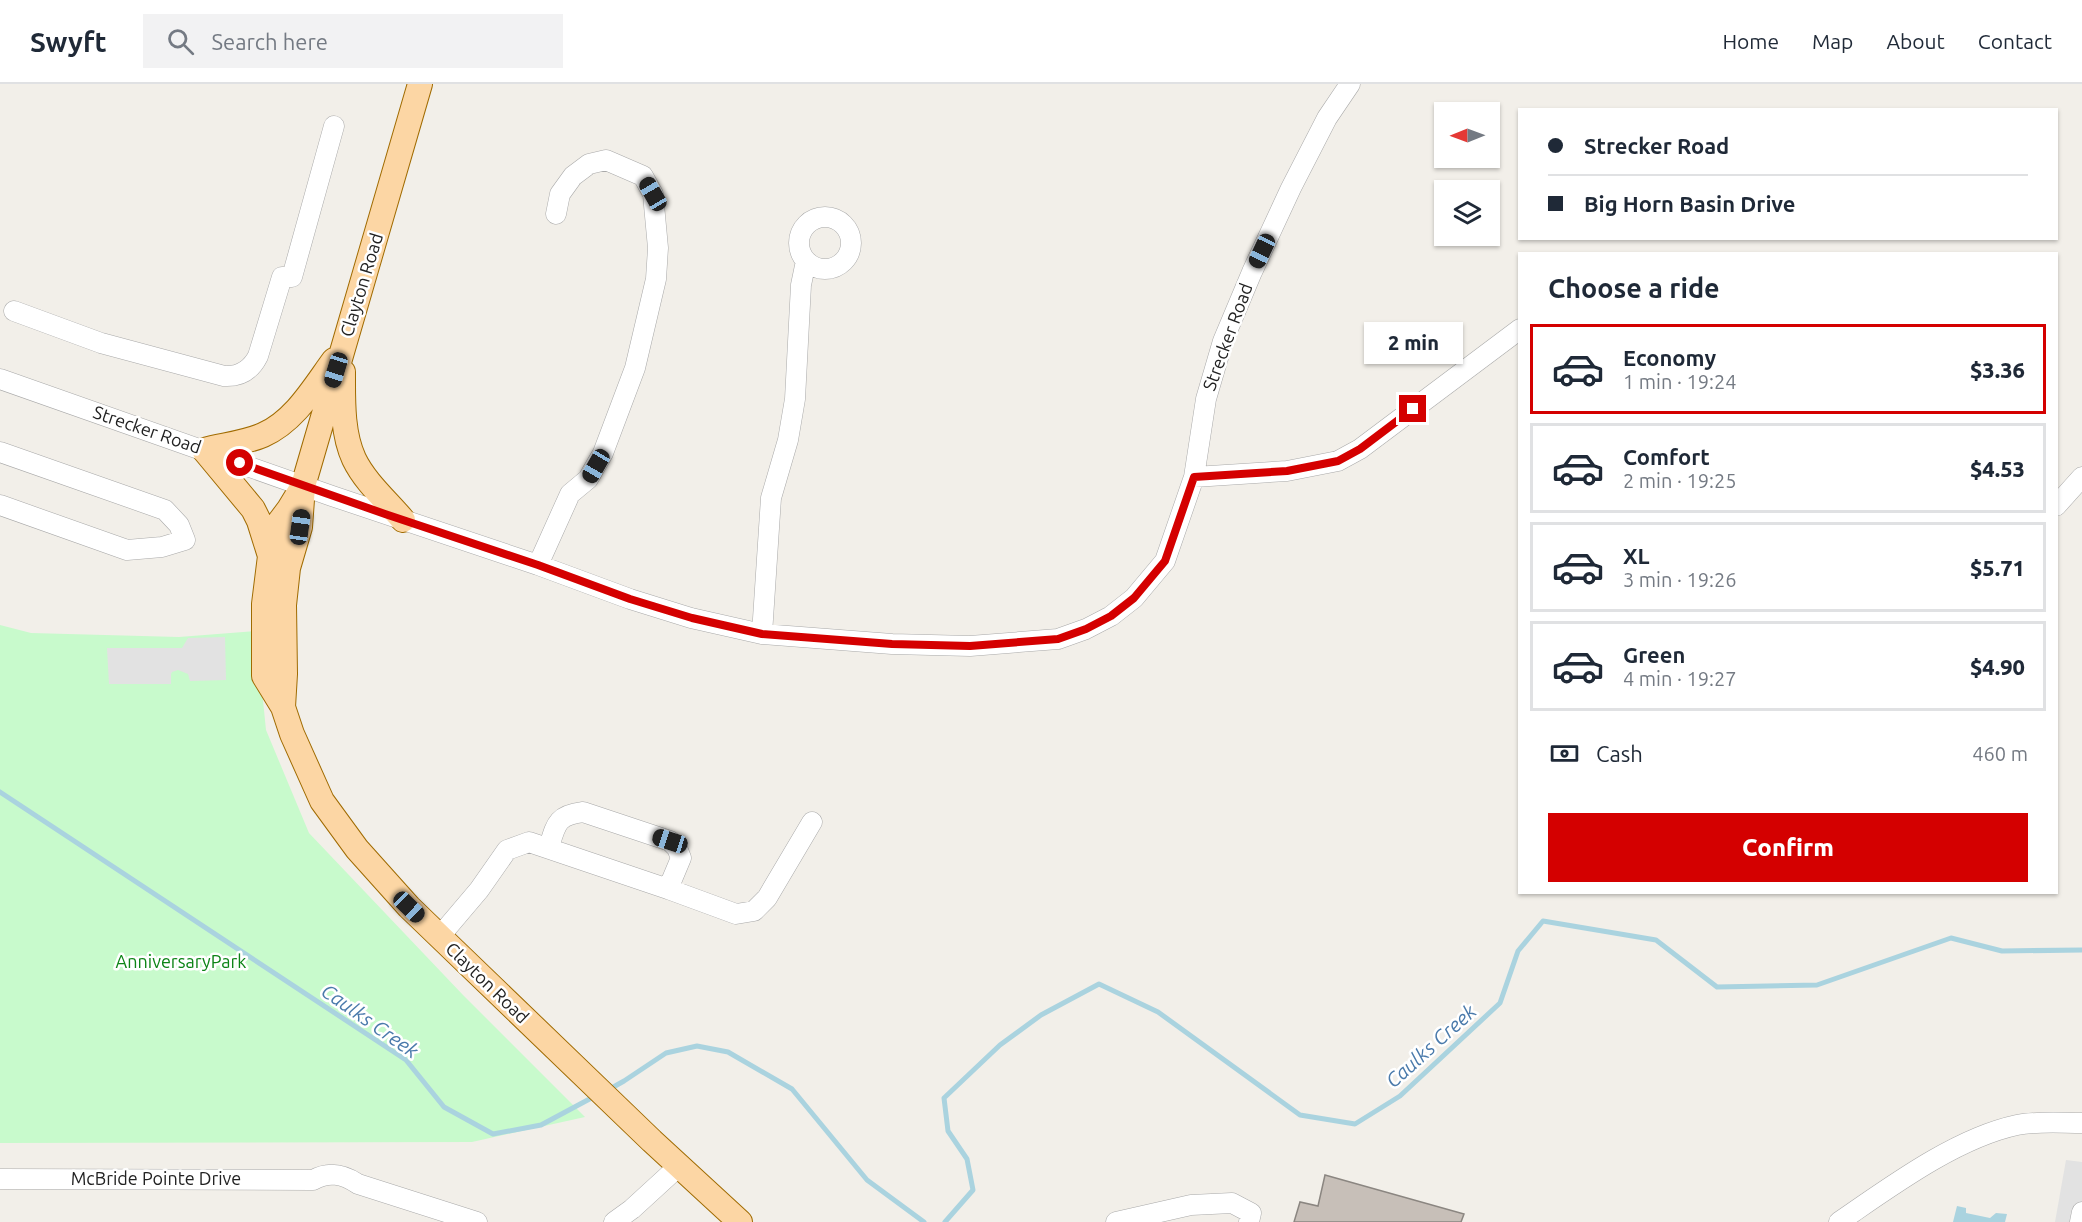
<!DOCTYPE html>
<meta charset="utf-8">
<style>
:root{--surface:#fff;--page:#f2f2f3;--text:#1f2937;--muted:#747a83;--line:#e0e1e3;--accent:#d40000}
body{margin:0;font-family:Ubuntu,sans-serif;background:var(--page);color:var(--text);height:100vh;display:flex;flex-direction:column;font-size:22px;white-space:nowrap}
*{box-sizing:border-box;margin:0}
p{font-size:20px;color:var(--muted)}
.icon{flex:none;width:33px;height:33px;fill:none;stroke:currentColor;stroke-width:2;stroke-linecap:round;stroke-linejoin:round}
.map{position:relative;flex:1;overflow:hidden}
.details{position:absolute;left:1518px;top:168px;width:540px;height:642px;display:flex;flex-direction:column;background:var(--surface);border-radius:0px;box-shadow:0 2px 4px #0004}
.details>*{flex:none}
.hud{position:absolute;left:1518px;top:24px;width:540px;height:132px;border-radius:0px;box-shadow:0 2px 4px #0004;display:grid;align-content:center;height:132px;padding:0 30px;background:var(--surface)}
.needle{width:39px;rotate:269deg}
.controls{position:absolute;left:1434px;top:18px;display:grid;gap:12px}
.controls a{display:grid;place-items:center;width:66px;height:66px;border-radius:0px;background:var(--surface);box-shadow:0 2px 4px #0004;font-size:30px}
.end{position:absolute;width:27px;height:27px;margin:-14px;border:8px solid #d40000;background:#fff;box-shadow:0 0 0 3px #fff}
.from{border-radius:50%}
.bubble{position:absolute;height:42px;border-radius:0px;background:var(--surface);box-shadow:0 2px 4px #0004;font-size:20px;font-weight:800;line-height:42px;text-align:center}
.car{position:absolute;width:18px;height:36px;margin:-18px -9px;border-radius:8px;box-shadow:0 0 4px 2px #0007;background:linear-gradient(#222 24%,#8ab4d8 0 40%,#222 0 76%,#8ab4d8 0 86%,#222 0)}
.hud b{display:flex;align-items:center;gap:21px;height:57px;font-size:22px}
.hud b+b{border-top:2px solid var(--line)}
.hud i{width:15px;height:15px;background:var(--text)}
ul{padding:0;list-style:none}
li{display:flex;align-items:center;gap:18px;height:90px;margin:0 12px 9px;padding:0 18px;border:3px solid var(--line);border-radius:0px}
li div{flex:1}
li b{display:block;font-size:22px}
li em{font-style:normal;font-weight:800}
li.on{border-color:var(--accent)}
li>.icon{width:54px;height:54px;stroke-width:1.5}
h2{padding:0 30px;font-size:27px;line-height:72px}
.pay{display:flex;align-items:center;gap:15px;height:66px;padding:0 30px;font-size:22px}
.pay p{margin-inline-start:auto}
.cta{display:flex;gap:12px;margin-top:auto;padding:12px 30px}
.cta a{flex:1;height:69px;border-radius:0px;background:var(--accent);color:#fff;font-size:24px;font-weight:800;line-height:69px;text-align:center}
header{display:flex;align-items:center;gap:36px;box-sizing:border-box;height:84px;padding:0 30px;background:var(--surface);border-bottom:2px solid var(--line)}
header strong{font-size:28px}
nav{display:flex;gap:33px;margin-inline-start:auto;font-size:21px}
.search{width:420px;height:54px;background:var(--page);display:flex;align-items:center;gap:15px;box-sizing:border-box;padding:0 21px;border-radius:0px;color:var(--muted);font-size:22px}
.map>svg:first-child{display:block}
.park{fill:#c8facc}
.parking{fill:#e2e2e2}
.water{fill:#aad3df}
.lines{fill:none;stroke-linecap:round;stroke-linejoin:round}
.stream{stroke:#aad3df;stroke-width:5}
.building{fill:#c7bfb8;stroke:#8b8681;stroke-width:1.5}
.minor-casing{stroke:#a9a9a9;stroke-width:21}
.major-casing{stroke:#a06b00;stroke-width:26}
.minor{stroke:#fff;stroke-width:20}
.major{stroke:#fcd6a4;stroke-width:24}
.route{stroke:#d40000;stroke-width:8}
.labels{text-anchor:middle;stroke-width:5;stroke-linejoin:round;paint-order:stroke}
.street-label{font-size:18px;fill:#222;stroke:#fff}
.park-label{font-size:18px;fill:#0c8416;stroke:#fff}
.water-label{font-size:20px;font-style:italic;fill:#4a7aab;stroke:#fff}
</style>
<header>
<strong>Swyft</strong>
<div class="search"><svg class="icon" aria-label="search" viewBox="0 0 24 24"><circle cx="10" cy="10" r="6"/><path d="M15 15l6 6"/></svg>Search here</div>
<nav><a>Home</a><a>Map</a><a>About</a><a>Contact</a></nav>
</header>
<div class="map">
<svg width="2082" height="1138" viewBox="0 0 2082 1138">
<rect width="100%" height="100%" fill="#f2efe9"/>
<path class="park" d="M 0,541 L 31,549 L 179,553 L 256,547 L 266,646 L 309,749 L 463,911 L 585,1033 L 472,1058 L 0,1059 Z"/>
<path class="parking" d="M 225,553 L 226,596 L 190,597 L 188,590 L 178,586 L 172,588 L 171,590 L 171,600 L 109,600 L 107,564 L 182,564 L 188,554 Z
M 2066,1076 L 2082,1078 L 2082,1138 L 2055,1138 Z"/>
<path class="water" d="M 1957,1122 L 1966,1124 L 1966,1129 L 1990,1134 L 1996,1129 L 2007,1130 L 2005,1138 L 1953,1138 Z"/>
<g class="lines">
<path class="stream" d="M 0,708 L 406,976 L 444,1023 L 493,1050 L 541,1041 L 597,1011
M 608,1006 L 624,997 L 666,969 L 697,962 L 728,968 L 792,1005 L 867,1096 L 924,1138
M 945,1138 L 973,1106 L 967,1075 L 948,1047 L 944,1014 L 1000,961 L 1041,931 L 1099,900 L 1158,928 L 1300,1031 L 1355,1040 L 1400,1012 L 1500,919 L 1518,867 L 1543,837 L 1656,856 L 1717,903 L 1817,901 L 1951,854 L 2002,867 L 2082,866"/>
</g>
<path class="building" d="M 1325,1091 L 1464,1130 L 1461,1138 L 1294,1138 L 1300,1118 L 1318,1122 Z"/>
<g class="lines">
<g class="minor-casing">
<path id="minor" d="M799 159a26 26 0 1 1 52 0a26 26 0 1 1-52 0Z
M 14,227 L 101,259 L 224,292 C 240,293 251,286 258,272 L 282,193 L 292,193 L 334,42
M 0,295 L 332,412 L 538,481 L 630,515 L 691,534 L 762,550 L 892,560 L 970,562 L 1058,555 L 1086,545 L 1111,532 L 1134,514 L 1165,477 L 1194,393 L 1206,315 L 1223,257 L 1252,188 L 1291,104 L 1327,34 L 1350,0
M 0,368 L 165,426 L 179,441 L 185,456 L 162,463 L 127,466 L 0,421
M 1194,393 L 1287,387 L 1338,377 L 1360,365 L 1520,245
M 2056,422 L 2082,393
M 538,481 L 570,410 L 588,395 L 603,369 L 635,284 L 656,195 L 658,164 L 653,110 L 643,92 L 606,76 L 589,80 L 573,92 L 560,110 L 556,130
M 762,550 L 771,414 L 788,356 L 795,315 L 801,201 L 806,177
M 549,763 C 556,740 557,731 583,728 L 670,757 L 677,764 L 681,774 L 668,805
M 440,852 L 479,806 L 507,766 L 529,758 L 668,805 L 736,830 L 754,827 L 767,814 L 812,738
M 0,1095 L 313,1096 C 329,1087 343,1090 358,1100 L 477,1138
M 614,1138 L 632,1125 L 679,1082
M 1116,1138 L 1191,1121 L 1232,1119 L 1251,1129 L 1249,1138
M 1839,1138 C 1890,1103 1956,1054 2017,1041 C 2037,1037 2061,1039 2082,1039
M 2080,1138 L 2082,1128"/>
</g>
<g class="major-casing">
<path id="major" d="M 343,288 C 343,317 342,349 354,375 C 365,398 387,417 403,436
M 303,402 L 289,425 L 280,437 L 270,472 L 264,520 L 264,592 L 283,623 L 292,650 L 322,717 L 357,765 L 409,823 L 652,1057 L 740,1138
M 270,472 L 259,437 L 253,425 L 204,366 C 223,361 245,359 263,351 C 295,337 314,303 334,276
M 283,623 L 285,590 L 284,521 L 288,484 L 300,443 L 303,402 L 420,0"/>
</g>
<use href="#minor" class="minor"/>
<use href="#major" class="major"/>
</g>
<g class="lines">
<path class="route" d="M 240,379 L 385,430 L 538,481 L 630,515 L 692,534 L 762,550 L 892,560 L 970,562 L 1058,555 L 1086,545 L 1111,532 L 1134,514 L 1165,477 L 1194,393 L 1287,387 L 1338,377 L 1360,365 L 1413,325"/>
</g>
<g class="labels">
<g class="street-label">
<text transform="translate(362 201) rotate(-73)" y="6">Clayton Road</text>
<text transform="translate(1228 253) rotate(-70)" y="6">Strecker Road</text>
<text transform="translate(147 346) rotate(19)" y="6">Strecker Road</text>
<text transform="translate(487 899) rotate(44)" y="6">Clayton Road</text>
<text x="156" y="1101">McBride Pointe Drive</text>
</g>
<g class="park-label">
<text x="181" y="884">AnniversaryPark</text>
</g>
<g class="water-label">
<text transform="translate(370 937) rotate(35)" y="7">Caulks Creek</text>
<text transform="translate(1431 962) rotate(-42)" y="7">Caulks Creek</text>
</g>
</g>
</svg>
<div class="controls">
<a><svg class="needle" viewBox="-14 -14 28 28"><path d="M0-13l5 13h-10z" fill="#e53935"/><path d="M0 13l5-13h-10z" fill="#747a83"/></svg></a>
<a><svg class="icon" aria-label="layers" viewBox="0 0 24 24"><path d="M12 4l9 5-9 5-9-5zM3 14l9 5 9-5"/></svg></a>
</div>
<i class="end from" style="left:240px;top:379px"></i>
<i class="end" style="left:1413px;top:325px"></i>
<div class="bubble" style="left:1364px;top:238px;width:99px">2 min</div>
<i class="car" style="left:653px;top:110px;rotate:330deg"></i>
<i class="car" style="left:1262px;top:167px;rotate:205deg"></i>
<i class="car" style="left:336px;top:286px;rotate:197deg"></i>
<i class="car" style="left:596px;top:382px;rotate:210deg"></i>
<i class="car" style="left:300px;top:443px;rotate:8deg"></i>
<i class="car" style="left:670px;top:757px;rotate:288deg"></i>
<i class="car" style="left:409px;top:823px;rotate:134deg"></i>
<div class="hud">
<b><i class="from"></i>Strecker Road</b>
<b><i></i>Big Horn Basin Drive</b>
</div>
<section class="details">
<h2>Choose a ride</h2>
<ul>
<li class="on"><svg class="icon" aria-label="car" viewBox="0 0 24 24"><path d="M5 17H2v-5l4-1 3-4h7l3 4 3 1v5h-3M9 17h6M6 11h13"/><circle cx="7" cy="17" r="2"/><circle cx="17" cy="17" r="2"/></svg><div><b>Economy</b><p>1 min · 19:24</p></div><em>$3.36</em></li>
<li><svg class="icon" aria-label="car" viewBox="0 0 24 24"><path d="M5 17H2v-5l4-1 3-4h7l3 4 3 1v5h-3M9 17h6M6 11h13"/><circle cx="7" cy="17" r="2"/><circle cx="17" cy="17" r="2"/></svg><div><b>Comfort</b><p>2 min · 19:25</p></div><em>$4.53</em></li>
<li><svg class="icon" aria-label="car" viewBox="0 0 24 24"><path d="M5 17H2v-5l4-1 3-4h7l3 4 3 1v5h-3M9 17h6M6 11h13"/><circle cx="7" cy="17" r="2"/><circle cx="17" cy="17" r="2"/></svg><div><b>XL</b><p>3 min · 19:26</p></div><em>$5.71</em></li>
<li><svg class="icon" aria-label="car" viewBox="0 0 24 24"><path d="M5 17H2v-5l4-1 3-4h7l3 4 3 1v5h-3M9 17h6M6 11h13"/><circle cx="7" cy="17" r="2"/><circle cx="17" cy="17" r="2"/></svg><div><b>Green</b><p>4 min · 19:27</p></div><em>$4.90</em></li>
</ul>
<div class="pay"><svg class="icon" aria-label="cash" viewBox="0 0 24 24"><path d="M3 7h18v10H3z"/><circle cx="12" cy="12" r="2"/></svg>Cash<p>460 m</p></div>
<div class="cta"><a>Confirm</a></div>
</section>
</div>
